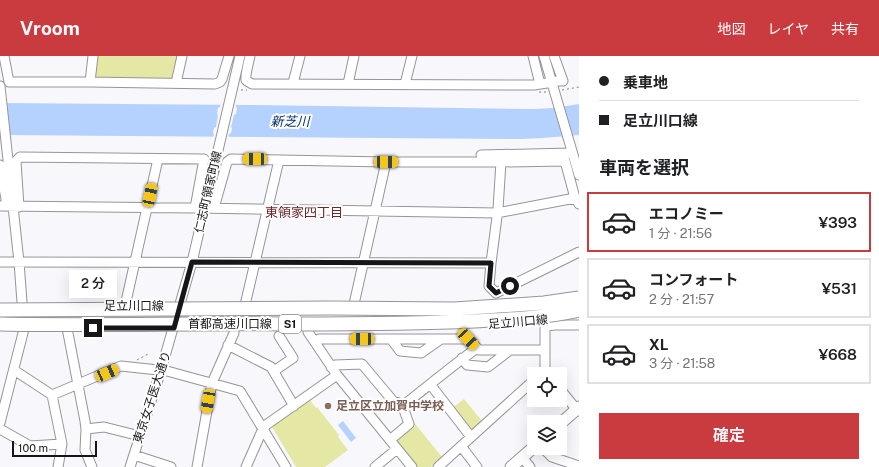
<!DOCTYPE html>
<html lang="ja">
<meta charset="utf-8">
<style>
:root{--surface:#fff;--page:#f2f2f2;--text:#202124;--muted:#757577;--line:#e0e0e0;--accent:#ca3b40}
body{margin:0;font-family:"Public Sans","Noto Sans JP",sans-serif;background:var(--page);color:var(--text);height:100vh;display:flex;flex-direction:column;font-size:15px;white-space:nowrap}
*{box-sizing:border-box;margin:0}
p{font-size:13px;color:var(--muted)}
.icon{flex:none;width:22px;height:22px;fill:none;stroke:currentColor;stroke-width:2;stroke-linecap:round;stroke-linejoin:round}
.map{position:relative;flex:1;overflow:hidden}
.panel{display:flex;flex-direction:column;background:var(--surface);width:300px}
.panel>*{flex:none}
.top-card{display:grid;align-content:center;height:88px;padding:0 20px;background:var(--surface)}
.tools{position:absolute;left:527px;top:311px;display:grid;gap:8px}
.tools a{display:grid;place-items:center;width:40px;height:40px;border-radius:0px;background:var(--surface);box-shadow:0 4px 16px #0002;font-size:20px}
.scale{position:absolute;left:12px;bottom:10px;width:85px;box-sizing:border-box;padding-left:4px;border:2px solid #161618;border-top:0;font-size:11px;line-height:14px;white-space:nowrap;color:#161618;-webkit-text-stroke:3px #fff;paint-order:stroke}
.end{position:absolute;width:18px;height:18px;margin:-9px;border:5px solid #161618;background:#fff;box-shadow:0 0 0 2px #fff}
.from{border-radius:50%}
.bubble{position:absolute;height:28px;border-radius:0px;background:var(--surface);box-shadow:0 4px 16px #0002;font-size:13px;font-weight:600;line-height:28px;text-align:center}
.car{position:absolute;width:12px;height:24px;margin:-12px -6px;border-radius:5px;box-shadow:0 0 3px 1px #0007;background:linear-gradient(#f5c518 24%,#345 0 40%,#f5c518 0 76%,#345 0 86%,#f5c518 0)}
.top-card b{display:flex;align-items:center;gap:14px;height:38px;font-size:15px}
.top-card b+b{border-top:1px solid var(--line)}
.top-card i{width:10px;height:10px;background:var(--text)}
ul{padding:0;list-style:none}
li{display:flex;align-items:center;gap:12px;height:60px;margin:0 8px 6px;padding:0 12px;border:2px solid var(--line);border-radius:0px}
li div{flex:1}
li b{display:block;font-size:15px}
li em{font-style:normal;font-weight:600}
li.active{border-color:var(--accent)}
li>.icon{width:36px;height:36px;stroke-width:1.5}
h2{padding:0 20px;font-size:18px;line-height:48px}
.cta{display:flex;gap:8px;margin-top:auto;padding:8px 20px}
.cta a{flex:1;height:46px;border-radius:0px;background:var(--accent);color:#fff;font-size:16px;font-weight:600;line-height:46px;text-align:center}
header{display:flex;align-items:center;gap:24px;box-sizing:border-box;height:56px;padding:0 20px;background:var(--accent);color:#fff}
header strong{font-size:19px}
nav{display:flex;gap:22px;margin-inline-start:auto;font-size:14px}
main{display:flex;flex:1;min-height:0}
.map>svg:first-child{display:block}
.green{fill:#e4e8a4}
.water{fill:#b5d2ff}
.pier{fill:#f8f7fc}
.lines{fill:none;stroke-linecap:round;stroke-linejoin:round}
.minor-casing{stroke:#959599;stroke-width:11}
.major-casing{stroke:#959599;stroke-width:13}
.path{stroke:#807f83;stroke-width:1;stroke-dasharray:2 3;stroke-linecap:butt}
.minor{stroke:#fff;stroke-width:9}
.major{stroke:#fff;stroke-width:11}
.highway-bridge-casing{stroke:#959599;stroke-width:15;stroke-linecap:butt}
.highway-bridge{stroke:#fff;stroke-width:13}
.route{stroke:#161618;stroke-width:5}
.education-dot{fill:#8d6e63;stroke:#fff;stroke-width:1.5}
.labels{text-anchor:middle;stroke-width:4;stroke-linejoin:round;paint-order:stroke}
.shield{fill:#fff;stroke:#5c5c5d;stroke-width:1}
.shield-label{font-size:11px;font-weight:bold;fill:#161618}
.street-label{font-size:12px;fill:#161618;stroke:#fff}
.education-label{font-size:12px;font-weight:bold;fill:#785e54;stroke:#fff;text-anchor:start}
.water-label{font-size:13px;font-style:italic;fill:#012d6b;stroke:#fff}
.neighbourhood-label{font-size:13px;fill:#6e2828;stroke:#fff}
</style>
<header>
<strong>Vroom</strong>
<nav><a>地図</a><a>レイヤ</a><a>共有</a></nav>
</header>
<main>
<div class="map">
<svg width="579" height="411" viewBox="0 0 579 411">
<rect width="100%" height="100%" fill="#f8f7fc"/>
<path class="green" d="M 95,0 L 179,0 L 174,21 L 172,23 L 95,23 L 92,20 Z
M 464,343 L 482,365 L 471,375 L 452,352 Z
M 310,344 L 316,352 L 317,351 L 339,379 L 338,381 L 348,394 L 325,411 L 296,411 L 272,371 Z
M 412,364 L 442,401 L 431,411 L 417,411 L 405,396 L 405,394 L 403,393 L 402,393 L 396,385 Z"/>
<path class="water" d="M 0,47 L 249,49 L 534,53 L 554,52 L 579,48 L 579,79 L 542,82 L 522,83 L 0,79 Z
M 343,365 L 356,382 L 351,386 L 338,369 Z"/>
<path class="pier" d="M 221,47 L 236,47 L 236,51 L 237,52 L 236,58 L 234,59 L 231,71 L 232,72 L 231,77 L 229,78 L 228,82 L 213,82 L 214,78 L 213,77 L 214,72 L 216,71 L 218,59 L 217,58 L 218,52 L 220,51 Z"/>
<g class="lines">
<g class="minor-casing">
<path id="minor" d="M 4,0 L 9,26 L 90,26 L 215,28 L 220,26 L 222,23 L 229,0
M 250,0 C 249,5 245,19 246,24 C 248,26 249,26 252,28 L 534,29 L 547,27
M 533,0 L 540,28
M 544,0 L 579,119
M 554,0 L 563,25 L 557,25
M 90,26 L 93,0
M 176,27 L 182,0
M 293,27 L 300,0
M 348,28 L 354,0
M 405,28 L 412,0
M 0,30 L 19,206 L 24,273 L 0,367
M 481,99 L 572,97
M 501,106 L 498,153 L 491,207 L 489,230 L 496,237 L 579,196
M 0,109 L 6,143 L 6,150
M 0,150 L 195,152 L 497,157 L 575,142
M 19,151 L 16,105 L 20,101 L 204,103 L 195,152
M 214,152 L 227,106 L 231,103 L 386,106 L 501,106 L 565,105 L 575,142 L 579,148
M 0,206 L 491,207
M 354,248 L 386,106
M 245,249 L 279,104
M 125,250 L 158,103
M 545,266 L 545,270 L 555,269 L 579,269
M 545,270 L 545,314 L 548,318
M 308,271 L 308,276 L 337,319 L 412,411
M 67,272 L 85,365 L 86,373 L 85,394 L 92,411
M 391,283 L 400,295 L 421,297 L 441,283
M 315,286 L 319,283 L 468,283 L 477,292
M 228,289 L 271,311 L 294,350
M 462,302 L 467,309 L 488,311 L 510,294
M 331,311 L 335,309 L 362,308 L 393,345 L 404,349
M 14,314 L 52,339 L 121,310 L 167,315 L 240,335 L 286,411
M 274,315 L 293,302 L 279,280
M 430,328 L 471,381
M 560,333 L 572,348 L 579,355
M 52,339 L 62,388 L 58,411
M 0,373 L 30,390 L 62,388
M 86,373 L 104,371 L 140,380
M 390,384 L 409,368 L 403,351 L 404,349 C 428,330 452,310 477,292 L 479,294 L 545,294
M 461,390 L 477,411
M 543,392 L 552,401 L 579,410
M 134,399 L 171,411
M 522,401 L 530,411
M 130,411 L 161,314 L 192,206 L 240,0
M 197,411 L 212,327 L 234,277 L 234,271
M 246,411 L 261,377 L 266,369 L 337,319
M 375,411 L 397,393
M 438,411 L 534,324"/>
</g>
<g class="major-casing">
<path id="major" d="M 560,368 L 579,351
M 511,411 L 534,391"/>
</g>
<path class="path" d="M 241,34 L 247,34
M 562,34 L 579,31
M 539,36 L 547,36
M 137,304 L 150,297"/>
<use href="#minor" class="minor"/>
<use href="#major" class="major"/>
<g class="highway-bridge-casing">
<path id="highway-bridge" d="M 0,254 L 329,252 L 454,253 L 544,247 L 579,242
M 0,268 C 98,270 195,267 293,268 C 353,268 414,268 474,265 C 509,263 544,262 579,254"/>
</g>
<use href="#highway-bridge" class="highway-bridge"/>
</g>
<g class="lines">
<path class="route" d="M 93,272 L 174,272 L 192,206 L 491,207 L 489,230 L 496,237 L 510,230"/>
</g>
<circle class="education-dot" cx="328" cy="350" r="4"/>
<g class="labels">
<rect class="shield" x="279" y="259" width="22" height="18" rx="3"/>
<g class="shield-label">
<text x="290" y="272">S1</text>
</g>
<g class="street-label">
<text transform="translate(208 136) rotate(-77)" y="4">仁志町領家町線</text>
<text x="134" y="254">足立川口線</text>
<text transform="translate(518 266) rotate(-5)" y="4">足立川口線</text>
<text x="230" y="272">首都高速川口線</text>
<text transform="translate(152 341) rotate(-72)" y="4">東京女子医大通り</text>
</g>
<g class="education-label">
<text x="336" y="354">足立区立加賀中学校</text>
</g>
<g class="water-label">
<text x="290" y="70">新芝川</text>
</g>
<g class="neighbourhood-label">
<text x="304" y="161">東領家四丁目</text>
</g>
</g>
</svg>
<div class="tools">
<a><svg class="icon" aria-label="locate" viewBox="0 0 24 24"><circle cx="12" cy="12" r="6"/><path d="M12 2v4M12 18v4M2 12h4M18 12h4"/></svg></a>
<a><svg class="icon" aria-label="layers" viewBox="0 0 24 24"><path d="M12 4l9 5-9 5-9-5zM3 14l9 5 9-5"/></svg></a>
</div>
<div class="scale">100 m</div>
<i class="end from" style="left:510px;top:230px"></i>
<i class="end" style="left:93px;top:272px"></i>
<div class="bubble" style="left:69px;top:214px;width:48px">2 分</div>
<i class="car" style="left:255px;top:103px;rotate:271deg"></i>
<i class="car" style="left:386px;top:106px;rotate:90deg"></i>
<i class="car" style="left:150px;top:139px;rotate:12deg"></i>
<i class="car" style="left:362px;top:283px;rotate:270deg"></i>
<i class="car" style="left:468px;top:283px;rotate:137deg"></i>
<i class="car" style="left:107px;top:317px;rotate:67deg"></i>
<i class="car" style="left:208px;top:345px;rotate:190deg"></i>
</div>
<section class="panel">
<div class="top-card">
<b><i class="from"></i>乗車地</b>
<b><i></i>足立川口線</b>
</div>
<h2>車両を選択</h2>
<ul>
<li class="active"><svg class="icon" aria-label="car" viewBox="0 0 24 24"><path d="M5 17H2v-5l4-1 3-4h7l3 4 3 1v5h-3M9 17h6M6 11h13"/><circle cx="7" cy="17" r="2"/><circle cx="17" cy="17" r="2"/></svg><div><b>エコノミー</b><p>1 分 · 21:56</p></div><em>¥393</em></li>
<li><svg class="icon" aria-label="car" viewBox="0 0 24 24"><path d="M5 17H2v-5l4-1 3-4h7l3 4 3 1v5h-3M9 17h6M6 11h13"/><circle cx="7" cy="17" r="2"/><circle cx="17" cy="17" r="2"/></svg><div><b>コンフォート</b><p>2 分 · 21:57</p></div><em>¥531</em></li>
<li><svg class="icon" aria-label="car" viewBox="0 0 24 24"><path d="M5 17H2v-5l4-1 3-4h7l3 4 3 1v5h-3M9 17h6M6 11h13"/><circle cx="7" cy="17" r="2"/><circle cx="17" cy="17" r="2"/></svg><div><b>XL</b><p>3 分 · 21:58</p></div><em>¥668</em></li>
</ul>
<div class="cta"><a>確定</a></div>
</section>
</main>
